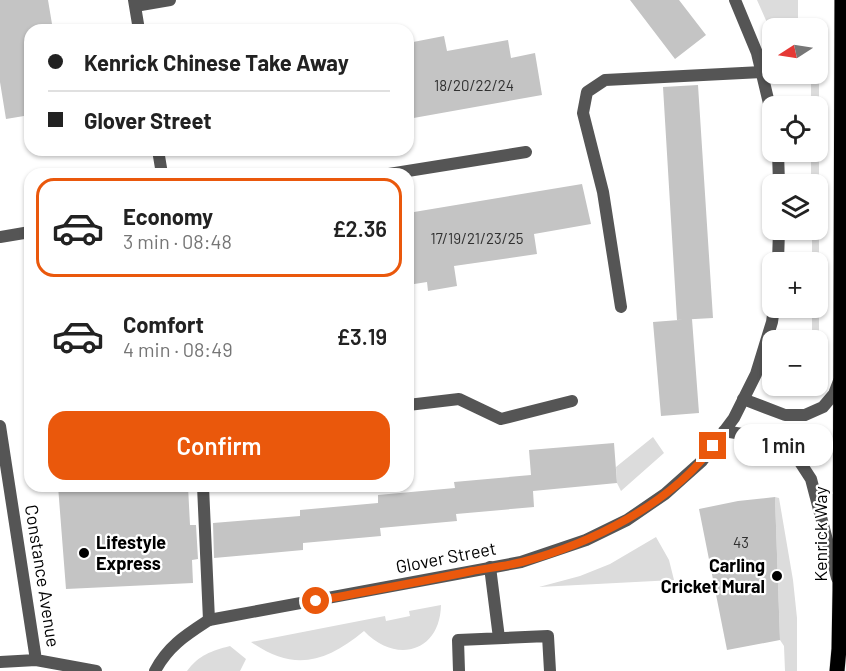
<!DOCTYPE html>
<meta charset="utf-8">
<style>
:root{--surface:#fff;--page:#f2f2f2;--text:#222;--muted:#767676;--line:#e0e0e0;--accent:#ea580c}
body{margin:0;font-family:Barlow,sans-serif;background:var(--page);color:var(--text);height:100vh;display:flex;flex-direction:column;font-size:22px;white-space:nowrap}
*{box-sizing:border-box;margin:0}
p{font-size:20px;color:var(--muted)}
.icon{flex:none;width:33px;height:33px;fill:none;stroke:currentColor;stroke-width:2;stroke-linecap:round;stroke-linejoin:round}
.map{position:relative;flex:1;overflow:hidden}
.side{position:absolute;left:24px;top:168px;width:390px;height:324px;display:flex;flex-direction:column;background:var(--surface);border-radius:18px;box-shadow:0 2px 4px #0004}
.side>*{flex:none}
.top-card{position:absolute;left:24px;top:24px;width:390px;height:132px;border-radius:18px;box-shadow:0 2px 4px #0004;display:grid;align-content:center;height:132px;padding:0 24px;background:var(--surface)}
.needle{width:39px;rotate:258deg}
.tools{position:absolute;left:762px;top:18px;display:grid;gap:12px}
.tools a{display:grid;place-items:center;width:66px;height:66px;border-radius:12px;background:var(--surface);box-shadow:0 2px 4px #0004;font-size:30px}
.end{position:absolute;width:27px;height:27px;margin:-14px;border:8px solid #ea580c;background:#fff;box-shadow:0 0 0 3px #fff}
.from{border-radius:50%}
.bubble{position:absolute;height:42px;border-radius:18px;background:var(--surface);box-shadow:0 2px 4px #0004;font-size:20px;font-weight:600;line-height:42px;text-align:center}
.top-card b{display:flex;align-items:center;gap:21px;height:57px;font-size:22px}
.top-card b+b{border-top:2px solid var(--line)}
.top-card i{width:15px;height:15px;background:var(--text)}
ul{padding:10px 0 0;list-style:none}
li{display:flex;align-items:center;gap:18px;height:99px;margin:0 12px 9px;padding:0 12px;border:3px solid transparent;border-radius:18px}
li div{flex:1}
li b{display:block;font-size:22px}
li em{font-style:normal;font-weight:600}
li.on{border-color:var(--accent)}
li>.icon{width:54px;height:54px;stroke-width:1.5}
.cta{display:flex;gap:12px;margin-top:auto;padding:12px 24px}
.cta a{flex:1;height:69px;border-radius:18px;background:var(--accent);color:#fff;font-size:24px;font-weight:600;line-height:69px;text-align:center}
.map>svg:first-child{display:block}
.green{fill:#dcdcdc}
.building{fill:#c4c4c4}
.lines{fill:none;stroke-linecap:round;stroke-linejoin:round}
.primary-casing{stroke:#dbdbdb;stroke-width:16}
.service{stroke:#555;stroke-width:12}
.minor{stroke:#555;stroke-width:12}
.primary{stroke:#000;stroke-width:15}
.route{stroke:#ea580c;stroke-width:8}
.poi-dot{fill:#000;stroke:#fff;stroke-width:2}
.labels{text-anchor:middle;stroke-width:4.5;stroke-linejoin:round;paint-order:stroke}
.number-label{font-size:15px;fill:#313131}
.street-label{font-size:18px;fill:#000;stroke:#fff}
.poi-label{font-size:18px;font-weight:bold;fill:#000;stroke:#fff;text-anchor:start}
</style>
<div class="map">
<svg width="846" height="671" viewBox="0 0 846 671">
<rect width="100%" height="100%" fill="#fff"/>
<path class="green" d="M 757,0 L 798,0 L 798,28 L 772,28 L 772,34 Z
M 818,64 L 819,64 L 819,379 L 818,386 L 812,391 L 812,386 L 818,386 L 818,340 L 812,340 L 812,308 L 818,308 L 818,262 L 812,262 L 812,230 L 818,230 L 818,184 L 811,184 L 811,152 L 818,152 L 818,106 L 811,106 L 811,74 L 818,74 Z
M 653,437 L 664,453 L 621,491 L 617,483 L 616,467 Z
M 775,497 L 779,498 L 793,580 L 797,618 L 797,671 L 785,671 L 784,646 L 780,640 Z
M 656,537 L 669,560 L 674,580 L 539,587 L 580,576 L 610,564 Z
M 441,605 C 440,653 395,664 364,631 C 324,664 293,671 251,642 L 385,616 L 386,621 L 410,616 L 409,611 Z
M 230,646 L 246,659 L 240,671 L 187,671 C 199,655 211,651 230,646 Z"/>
<path class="building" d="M 0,0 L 48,0 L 53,30 L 30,30 L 30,115 L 6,119 L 0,82 Z
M 630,0 L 679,0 L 706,35 L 675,59 Z
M 444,36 L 447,51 L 508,40 L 511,58 L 535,53 L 542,95 L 408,119 L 408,43 Z
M 698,85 L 713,318 L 677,320 L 663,87 Z
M 582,184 L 591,224 L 534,234 L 537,254 L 454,266 L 457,286 L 428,291 L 427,282 L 408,285 L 408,213 Z
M 692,319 L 699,413 L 661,416 L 653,322 Z
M 614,443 L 617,483 L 533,491 L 534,507 L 456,514 L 457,521 L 380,528 L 381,536 L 303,543 L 303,550 L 214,558 L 213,523 L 300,516 L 300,510 L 378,503 L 378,495 L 455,488 L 454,482 L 531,475 L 529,450 Z
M 58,486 L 188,486 L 190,525 L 196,525 L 198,559 L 192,560 L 193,583 L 66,589 Z
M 775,497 L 780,640 L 727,650 L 699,509 L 738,501 Z"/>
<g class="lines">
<g class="primary-casing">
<path id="primary" d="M 837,671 L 839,649 L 840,591 L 842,0"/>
</g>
<path class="service" d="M 134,0 L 139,30
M 135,6 L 170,0
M 158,150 L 162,174
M 621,307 L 603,192 L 583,113 L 587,92 L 605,80 L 762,72
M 408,405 L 459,399 L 501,419 L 572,401
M 203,486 L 209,620
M 490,567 L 499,638
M 459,671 L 458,640 L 548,636 L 550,671"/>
<path class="minor" d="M 735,0 L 757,53 L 772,116
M 778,152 L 779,184
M 389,174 L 526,152
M 0,237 L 30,232
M 778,262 L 779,230
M 743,399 L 785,415 L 805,415 L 823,407 L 834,394 L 839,381
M 0,426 L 36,660
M 724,431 L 748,435 L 780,445 L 798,459 L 811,479 L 837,578
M 0,662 L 36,660 L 96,671
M 155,671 C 168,646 186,635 209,620 L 521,562 L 586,540 L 627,520 L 665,494 L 702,461 L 734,418 L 756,374 L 772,322 L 774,308"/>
<use href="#primary" class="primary"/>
</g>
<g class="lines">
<path class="route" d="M 316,601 C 368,591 420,582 472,571 C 489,568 506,566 522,562 C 590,544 671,504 713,446"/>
</g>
<g class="poi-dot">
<circle cx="84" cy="553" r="6"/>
<circle cx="777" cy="576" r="6"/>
</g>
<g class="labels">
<g class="number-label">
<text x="474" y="91">18/20/22/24</text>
<text x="477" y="244">17/19/21/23/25</text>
<text x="741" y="548">43</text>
</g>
<g class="street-label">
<text transform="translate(821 534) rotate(-90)" y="6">Kenrick Way</text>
<text transform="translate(446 558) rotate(-11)" y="6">Glover Street</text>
<text transform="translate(42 576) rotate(81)" y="6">Constance Avenue</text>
</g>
<g class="poi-label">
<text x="96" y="549">Lifestyle<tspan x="96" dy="21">Express</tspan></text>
<text x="765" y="572" text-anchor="end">Carling<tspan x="765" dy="21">Cricket Mural</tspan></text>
</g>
</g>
</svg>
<div class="tools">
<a><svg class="needle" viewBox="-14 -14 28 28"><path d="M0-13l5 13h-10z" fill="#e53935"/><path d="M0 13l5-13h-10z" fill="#767676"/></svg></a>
<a><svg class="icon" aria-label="locate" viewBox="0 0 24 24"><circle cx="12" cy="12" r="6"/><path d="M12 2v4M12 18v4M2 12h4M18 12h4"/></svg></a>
<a><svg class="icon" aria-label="layers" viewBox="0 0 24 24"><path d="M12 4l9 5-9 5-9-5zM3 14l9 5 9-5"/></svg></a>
<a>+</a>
<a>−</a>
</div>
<i class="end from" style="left:316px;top:601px"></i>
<i class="end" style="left:713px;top:446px"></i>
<div class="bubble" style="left:734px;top:424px;width:99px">1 min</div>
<div class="top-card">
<b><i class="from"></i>Kenrick Chinese Take Away</b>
<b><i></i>Glover Street</b>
</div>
<section class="side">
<ul>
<li class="on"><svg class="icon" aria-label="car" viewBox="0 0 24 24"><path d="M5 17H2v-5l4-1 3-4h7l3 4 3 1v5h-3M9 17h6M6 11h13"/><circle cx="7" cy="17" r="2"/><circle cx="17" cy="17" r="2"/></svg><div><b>Economy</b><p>3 min · 08:48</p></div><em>£2.36</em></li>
<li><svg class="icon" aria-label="car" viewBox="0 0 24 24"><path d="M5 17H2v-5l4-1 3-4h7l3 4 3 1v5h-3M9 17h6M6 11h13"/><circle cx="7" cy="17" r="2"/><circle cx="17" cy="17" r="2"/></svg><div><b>Comfort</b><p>4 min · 08:49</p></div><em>£3.19</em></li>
</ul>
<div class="cta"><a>Confirm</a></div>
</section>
</div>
